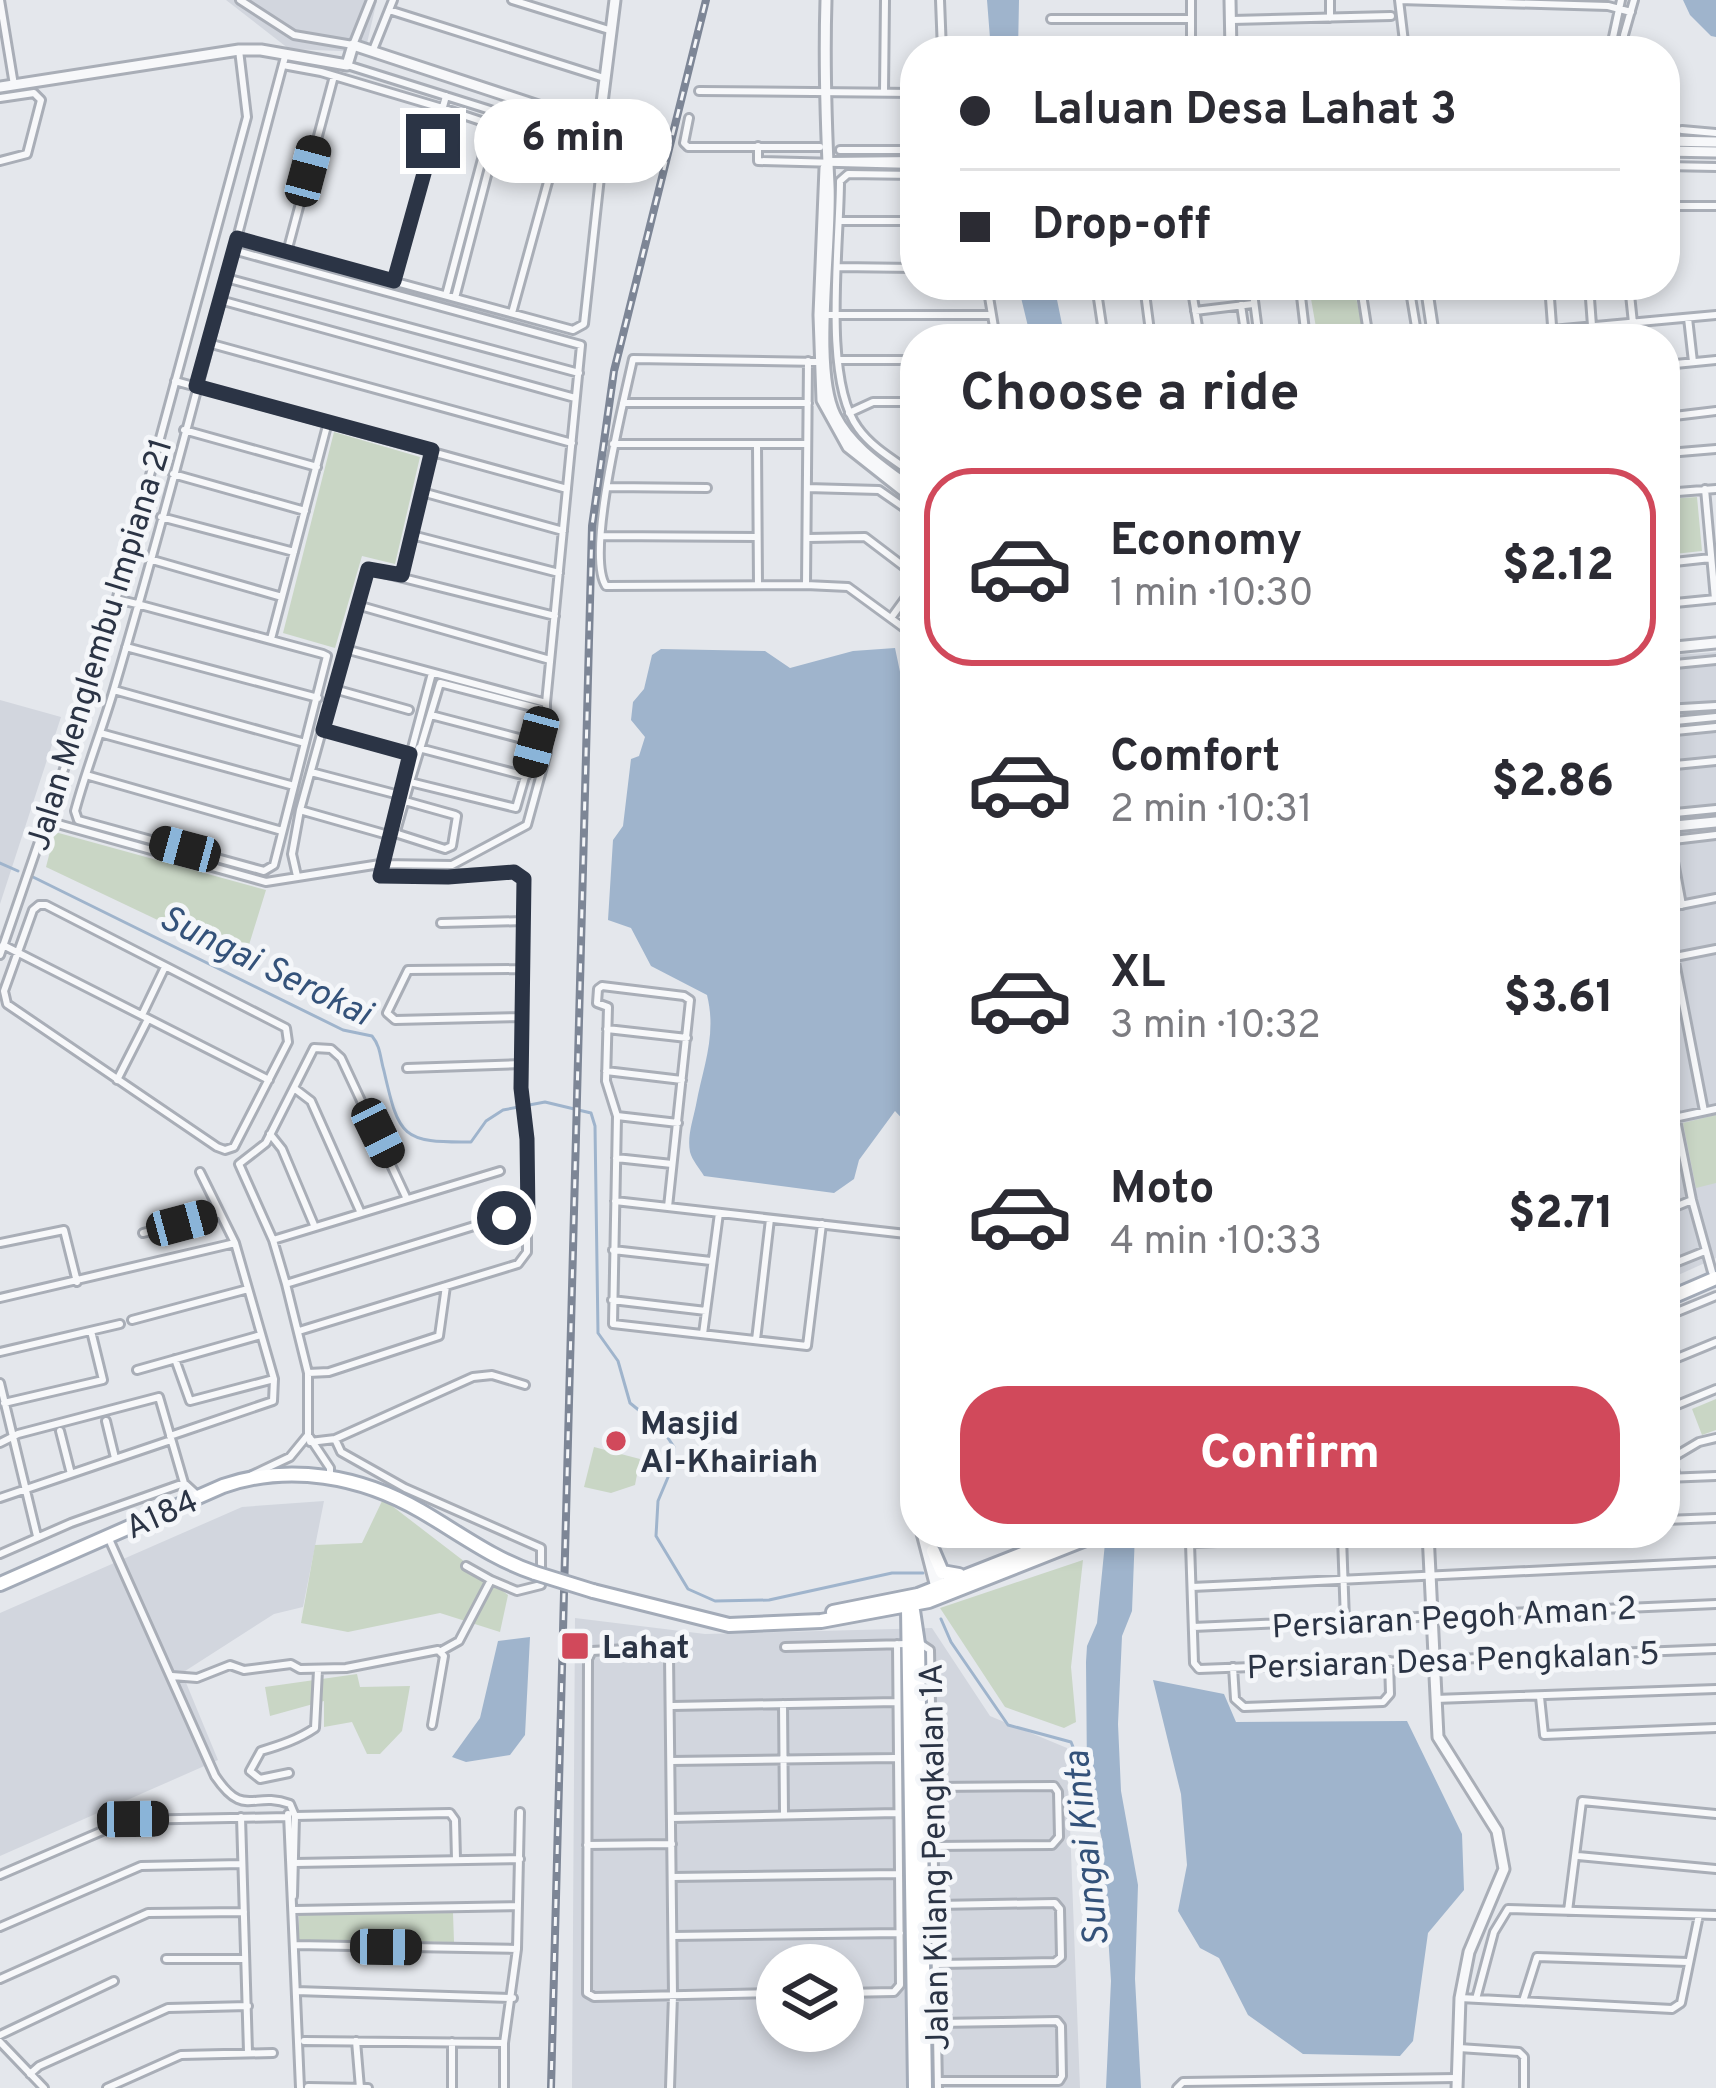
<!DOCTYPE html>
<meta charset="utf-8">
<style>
:root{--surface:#fff;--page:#f7f7f7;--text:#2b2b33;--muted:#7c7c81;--line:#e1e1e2;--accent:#d1495b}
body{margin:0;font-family:Overpass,sans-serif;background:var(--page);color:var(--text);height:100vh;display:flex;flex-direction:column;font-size:45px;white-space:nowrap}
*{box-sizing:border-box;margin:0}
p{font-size:39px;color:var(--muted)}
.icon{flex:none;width:66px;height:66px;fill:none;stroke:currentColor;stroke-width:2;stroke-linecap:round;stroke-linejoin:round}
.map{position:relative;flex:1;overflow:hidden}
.side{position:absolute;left:900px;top:324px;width:780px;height:1224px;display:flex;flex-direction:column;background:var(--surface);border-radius:48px;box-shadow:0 6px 18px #0003}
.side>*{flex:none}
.banner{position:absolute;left:900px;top:36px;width:780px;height:264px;border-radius:48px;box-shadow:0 6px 18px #0003;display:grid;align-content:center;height:264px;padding:0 60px;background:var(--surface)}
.fabs{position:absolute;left:756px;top:1944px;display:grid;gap:24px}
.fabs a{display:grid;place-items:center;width:108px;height:108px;border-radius:50%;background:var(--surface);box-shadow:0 6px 18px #0003;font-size:60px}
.end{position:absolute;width:54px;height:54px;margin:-27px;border:15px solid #2b3445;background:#fff;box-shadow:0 0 0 6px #fff}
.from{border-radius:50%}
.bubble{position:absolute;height:84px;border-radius:42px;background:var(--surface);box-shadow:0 6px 18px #0003;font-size:39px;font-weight:800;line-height:84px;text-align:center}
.car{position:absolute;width:36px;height:72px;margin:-36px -18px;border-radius:15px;box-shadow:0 0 9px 3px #0007;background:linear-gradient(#222 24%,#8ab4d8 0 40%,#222 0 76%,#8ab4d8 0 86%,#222 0)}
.banner b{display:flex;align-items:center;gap:42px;height:114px;font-size:45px}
.banner b+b{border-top:3px solid var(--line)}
.banner i{width:30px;height:30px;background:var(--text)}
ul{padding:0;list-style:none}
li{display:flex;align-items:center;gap:36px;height:198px;margin:0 24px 18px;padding:0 36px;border:6px solid transparent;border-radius:48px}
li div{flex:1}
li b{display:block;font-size:45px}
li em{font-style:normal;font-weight:800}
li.current{border-color:var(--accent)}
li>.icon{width:108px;height:108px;stroke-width:1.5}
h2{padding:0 60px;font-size:54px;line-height:144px}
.primary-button{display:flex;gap:24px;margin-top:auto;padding:24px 60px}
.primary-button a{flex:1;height:138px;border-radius:48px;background:var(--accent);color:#fff;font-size:48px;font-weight:800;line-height:138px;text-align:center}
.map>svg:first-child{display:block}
.built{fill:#d2d6de;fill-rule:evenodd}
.green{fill:#c9d6c5}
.water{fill:#9fb4cc}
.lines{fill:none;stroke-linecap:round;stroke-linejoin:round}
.stream{stroke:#9fb4cc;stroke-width:3}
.minor-casing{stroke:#a9aeb7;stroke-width:12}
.tertiary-casing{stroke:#a9aeb7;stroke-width:15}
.primary-casing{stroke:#a3abb8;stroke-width:18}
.minor{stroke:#f7f8fa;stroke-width:6}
.tertiary{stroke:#f7f8fa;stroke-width:9}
.primary{stroke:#fff;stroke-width:12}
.rail-casing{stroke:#7d8696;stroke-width:8}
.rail{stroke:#f4f6f9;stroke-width:3;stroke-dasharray:9;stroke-linecap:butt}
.primary-bridge-casing{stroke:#a3abb8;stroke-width:18;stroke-linecap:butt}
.primary-bridge{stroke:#fff;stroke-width:12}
.route{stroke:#2b3445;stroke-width:15}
.poi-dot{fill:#d1495b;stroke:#f4f6f9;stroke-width:4.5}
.labels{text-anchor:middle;stroke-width:10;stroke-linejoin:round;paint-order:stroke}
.street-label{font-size:33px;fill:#2b3445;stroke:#f4f6f9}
.poi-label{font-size:33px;font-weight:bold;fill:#2b3445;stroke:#f4f6f9;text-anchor:start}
.water-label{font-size:36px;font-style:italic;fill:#34527a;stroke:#f4f6f9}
</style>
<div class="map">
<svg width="1716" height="2088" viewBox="0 0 1716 2088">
<rect width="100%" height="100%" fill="#e4e7ec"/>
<path class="built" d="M 226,0 L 377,0 L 365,52 L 289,49 Z
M 1716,652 L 1716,1258 L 1665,1281 L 1665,656 Z
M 0,700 L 61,717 L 0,904 Z
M 324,1501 L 303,1607 L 274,1614 L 182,1673 L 218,1760 L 0,1856 L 0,1613 L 242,1507 Z
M 575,1618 L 705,1634 L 932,1628 L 990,1716 L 1067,1748 L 1080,2088 L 572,2088 ZM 777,1965 L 843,1965 L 843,2031 L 777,2031 Z"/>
<path class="green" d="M 1310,293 L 1355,293 L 1365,339 L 1318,339 Z
M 334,432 L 420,457 L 395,564 L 362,556 L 335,648 L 283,633 Z
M 1697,497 L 1702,551 L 1665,555 L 1665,499 Z
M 55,832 L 266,890 L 244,961 L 46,867 Z
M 1716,1115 L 1716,1183 L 1696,1188 L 1683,1123 Z
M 1716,1399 L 1716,1430 L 1702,1435 L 1692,1409 Z
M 594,1447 L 640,1459 L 635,1485 L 611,1493 L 584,1487 Z
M 383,1499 L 508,1595 L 500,1632 L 440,1613 L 348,1632 L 301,1623 L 315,1545 L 362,1543 Z
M 1083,1560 L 1071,1667 L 1076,1722 L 1064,1728 L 1005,1707 L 940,1608 Z
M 357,1674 L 360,1687 L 410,1686 L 402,1731 L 380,1754 L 367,1754 L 352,1722 L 324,1727 L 324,1701 L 270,1716 L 265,1687 Z
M 453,1913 L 454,1942 L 299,1940 L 299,1915 Z"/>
<path class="water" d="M 987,0 L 1019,0 L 1018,51 L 991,51 Z
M 1683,0 L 1716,0 L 1716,37 L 1711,36 L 1690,15 Z
M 1018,285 L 1054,285 L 1065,339 L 1031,339 Z
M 895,648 L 915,743 L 915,1120 L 909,1126 L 895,1111 L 859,1160 L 854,1179 L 834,1193 L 704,1176 C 700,1169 692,1160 690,1152 C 687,1136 693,1120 696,1105 C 703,1067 717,1035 707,995 L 651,966 L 631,928 L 608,920 L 613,840 L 623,826 L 631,759 L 639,756 L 645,737 L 631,720 L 633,702 L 644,689 L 652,655 L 661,649 L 765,651 L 790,668 L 853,651 Z
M 1106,1533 L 1135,1533 L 1132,1611 L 1122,1636 L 1118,1724 L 1121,1791 L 1138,1885 L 1135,1979 L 1141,2088 L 1106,2088 L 1111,1981 L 1102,1840 L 1087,1773 L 1086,1662 L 1087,1646 L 1097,1623 Z
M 530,1637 L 525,1735 L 510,1755 L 466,1762 L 452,1757 L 480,1718 L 498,1641 Z
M 1153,1680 L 1224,1694 L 1236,1722 L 1407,1721 L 1462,1834 L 1464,1890 L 1428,1933 L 1413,2041 L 1400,2056 L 1303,2054 L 1248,2015 L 1219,1958 L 1200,1948 L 1178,1911 L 1187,1865 L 1181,1794 Z"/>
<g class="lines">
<path class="stream" d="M 0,863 L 18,871
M 33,877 L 343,1030 L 372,1036 C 381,1047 380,1058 384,1071 C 399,1137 402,1143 471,1142 L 486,1121 L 503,1110 L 545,1102 L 591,1113 L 595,1126 L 598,1333 L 618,1361 L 630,1403 L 662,1429 L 674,1447 L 674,1463 L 658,1501 L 656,1536 L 688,1589 L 715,1601 L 769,1600 L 892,1573 L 923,1573
M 941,1619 L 951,1642 L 1008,1725 L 1071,1742 L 1078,1759 L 1070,1776 L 1072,1782 L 1091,1786"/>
<g class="minor-casing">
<path id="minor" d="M 0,0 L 14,85
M 240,0 L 294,35 L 353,45 L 371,0
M 512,0 L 609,30
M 940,0 L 942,51
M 1191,0 L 1191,51
M 1330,0 L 1330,18
M 1399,0 L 1608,6 L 1631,12
M 1399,0 L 1405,50
M 389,10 L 604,78
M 1051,19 L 1191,19
M 1232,20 L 1391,16
M 373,50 L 393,0
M 1406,51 L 1427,42 L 1610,46
M 1610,51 L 1621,0
M 1624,51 L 1624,35 L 1634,0
M 347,65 L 503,114 L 455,298
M 699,91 L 915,93
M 884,92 L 885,0
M 0,98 L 34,93 L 41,100 L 27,154 L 0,161
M 689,118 L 684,143 L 688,147 L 820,147
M 1682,130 L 1716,133
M 497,142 L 600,176
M 758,146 L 758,161 L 915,165
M 840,150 L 915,150
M 830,161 L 915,160
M 1665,166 L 1716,167
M 915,175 L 848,174 L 840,181 C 840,244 822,379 858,428 C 872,448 896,461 915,475
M 1665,206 L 1716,206
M 840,221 L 915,221
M 237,239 L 573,330 L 584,324 L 601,168 L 598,160 L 442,108 L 321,72 L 283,65
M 287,252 L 334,76
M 838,267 L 915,268
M 226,278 L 579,373
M 395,281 L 446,96
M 1096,285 L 1104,339
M 1191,285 L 1200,339
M 1252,285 L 1259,339
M 1409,285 L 1418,339
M 1549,285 L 1553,339
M 1589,285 L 1592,326
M 1629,285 L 1633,323
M 1300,288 L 1306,339
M 1361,288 L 1369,339
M 1252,289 L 1409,286
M 1145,293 L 1151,339
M 1098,294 L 1192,289
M 446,295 L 491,125
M 220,300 L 575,398
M 1241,305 L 1246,339
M 1195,311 L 1253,304
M 512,313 L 554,160
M 822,315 L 992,315 L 987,285
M 992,315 L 996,339
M 1688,318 L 1693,362
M 1552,330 L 1716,315
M 208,343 L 572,443
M 838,360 L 915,360
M 808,361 L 806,585 L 848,587 L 915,636
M 1665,365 L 1716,360
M 175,381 L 567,489
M 911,402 L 915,420
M 623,403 L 808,403
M 1665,411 L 1671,492
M 849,413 L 873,402 L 915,402
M 1666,417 L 1716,411
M 184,430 L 317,467
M 613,444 L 807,444
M 757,445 L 758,585
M 1668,453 L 1716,449
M 173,474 L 305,511
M 609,487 L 707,488
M 807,488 L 879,490 L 915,515
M 1705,489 L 1715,599
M 422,492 L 563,531
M 1665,493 L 1716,489
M 161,517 L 294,552
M 412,535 L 559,573
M 603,536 L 757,537
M 808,538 L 865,537 L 915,575
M 149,559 L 282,597
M 1665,563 L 1711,558
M 402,575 L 432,450
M 806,585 L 606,586 C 585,554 624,401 633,359 L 821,362
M 116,599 L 137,604 L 323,654 L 327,656 L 274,865 L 264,871 L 78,820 L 75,811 C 86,770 102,730 114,689 C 176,479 229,265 286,53
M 1665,604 L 1716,599
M 357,605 L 550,660
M 891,618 L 915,585
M 271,639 L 328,422
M 126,647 L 318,698
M 345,649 L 546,703
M 1665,665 L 1716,660
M 440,683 L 540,709 L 535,742 L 516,808 L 410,782 Z
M 334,689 L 409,710
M 114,690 L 305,743
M 1665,709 L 1716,706
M 431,715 L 534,742
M 1665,722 L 1716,717
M 323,729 L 410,755
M 1665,732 L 1716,727
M 100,733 L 294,786
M 419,748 L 526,776
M 1665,766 L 1716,761
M 311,772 L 399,795
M 86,775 L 282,831
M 398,799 L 405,801 L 455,815 L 457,816 L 452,846 L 445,849 L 398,834 L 396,831 L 410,782
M 300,810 L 388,835
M 1665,814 L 1716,809
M 47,821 L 266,882 L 380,864 L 452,865 L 527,825 L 547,752 L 546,703 L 581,345 L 233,250
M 1670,840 L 1682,905
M 1665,841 L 1716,835
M 297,876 L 292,854 L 300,810 L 367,569 L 555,616
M 39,905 L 46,905 L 286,1028 L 288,1042 L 234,1147 L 225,1150 L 217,1147 L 7,1004 L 4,991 L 33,910 Z
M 1665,908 L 1716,898
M 441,923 L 524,921
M 3,945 L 269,1080
M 0,955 L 94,682 L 247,117 L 239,50
M 1674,957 L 1704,1111
M 1665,959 L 1716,949
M 142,1015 L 165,967
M 522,1017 L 395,1020 L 387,1013 L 408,970 L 523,969
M 607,1029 L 687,1038
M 1665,1065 L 1692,1200 L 1712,1272
M 407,1068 L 522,1064
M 606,1071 L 682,1080
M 117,1080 L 148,1019
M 294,1088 L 311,1101 L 360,1211
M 617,1116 L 678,1123
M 1665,1120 L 1716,1109
M 270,1134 L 282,1149 L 314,1225
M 616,1158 L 672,1164
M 615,1201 L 915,1235
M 668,1207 L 690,1000 L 684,996 L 602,986 L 598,989 L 597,1003 L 608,1007 L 606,1081 L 617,1116 L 613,1324 L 807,1346 L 822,1224
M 1665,1211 L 1692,1200
M 143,1233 L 220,1213
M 273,1240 L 500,1171
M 0,1243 L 64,1230 L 77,1282
M 613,1250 L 711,1261
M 1665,1267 L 1705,1251
M 286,1284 L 500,1218 L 528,1217
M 0,1298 L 235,1243
M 612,1300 L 706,1311
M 1665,1317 L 1716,1296
M 132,1320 L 248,1289
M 299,1331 L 518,1264 L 527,1252 L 527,1139 L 521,1089 L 524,879 L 514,872 L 383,877 L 379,872 L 432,673
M 703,1334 L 719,1213
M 756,1340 L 770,1219
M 0,1352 L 120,1324
M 175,1359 L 190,1401 L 274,1379
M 1665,1363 L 1716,1342
M 137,1370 L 261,1335
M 308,1373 L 329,1372 L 439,1336 L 446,1286
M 0,1383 L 37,1536
M 4,1403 L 103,1380 L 91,1331
M 1665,1410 L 1716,1389
M 106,1421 L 115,1458
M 1665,1424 L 1676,1478
M 60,1431 L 71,1474
M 170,1436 L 273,1401 L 274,1379 L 235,1243 L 200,1172
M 335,1439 L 473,1377 L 492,1375 L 525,1385
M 310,1442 L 335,1439 L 341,1452 L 405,1488 L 541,1548 L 541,1585 L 517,1591 L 491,1580 L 459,1641 L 441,1651
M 0,1443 L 18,1434 L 159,1397 L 184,1483 L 196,1494
M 1672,1458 L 1699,1442 L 1716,1438
M 252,1475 L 290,1457 L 308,1435
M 330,1475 L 330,1468 L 308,1435 L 308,1373 L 286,1284 L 273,1240 L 239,1164 L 266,1143 L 314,1048 L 331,1049 L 341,1058 L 406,1197
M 1665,1478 L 1716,1476
M 0,1498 L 171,1440
M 1665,1520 L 1716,1518
M 1185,1533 L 1190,1543 L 1194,1663 L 1199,1669 L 1716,1649
M 1342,1537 L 1345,1621
M 109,1539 L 215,1776 C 245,1820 252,1790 290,1804 L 295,1816 L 293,1896
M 1190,1543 L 1426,1534
M 0,1554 L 71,1523 L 184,1483
M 466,1566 L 491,1580
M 1192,1587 L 1716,1562
M 1193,1627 L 1716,1604
M 921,1644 L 930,1650 L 938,2088
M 785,1647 L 907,1644
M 1233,1667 L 1235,1699 L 1244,1707 L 1383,1702 L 1390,1694 L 1389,1661
M 172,1676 L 197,1678 L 230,1665 L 244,1670 L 291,1664 L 300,1669 L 346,1668 L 438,1650 L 444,1656 L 432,1725
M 1540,1697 L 1544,1735 L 1716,1728
M 1435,1699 L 1716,1689
M 783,1704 L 784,1814
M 672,1706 L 897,1702
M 671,1761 L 895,1758
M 289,1773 L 260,1779 L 250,1771 L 261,1751 C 281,1745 299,1739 315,1728 L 318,1670
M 935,1787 L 1054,1786 L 1058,1792 L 1059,1837 L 1052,1845 L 935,1846
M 288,1814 L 300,2088
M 295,1816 L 450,1813 L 455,1820 L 456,1859
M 241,1817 L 248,2052
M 671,1818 L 896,1813
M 587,1845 L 672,1844
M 1578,1856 L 1716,1869
M 295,1863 L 520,1859
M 0,1875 L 128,1820 L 288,1817
M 672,1877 L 899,1874
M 936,1905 L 1055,1903 L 1060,1909 L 1061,1957 L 1055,1962 L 937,1964
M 294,1910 L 518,1906
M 1568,1911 L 1582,1801 L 1716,1814
M 0,1927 L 141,1866 L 242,1864
M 673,1936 L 900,1933
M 295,1945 L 517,1949
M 166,1959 L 245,1959
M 0,1979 L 148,1913 L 244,1912
M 296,1991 L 513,1998
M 843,1993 L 894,1992 L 900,1985 L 897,1644
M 1460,1998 L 1672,2009 L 1681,2003 L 1699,1915
M 1476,1999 L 1494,1932 L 1508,1909 L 1716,1915
M 1523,2001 L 1537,1957 L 1688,1962
M 937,2023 L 1057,2021 L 1061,2026 L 1062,2076 L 1059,2081 L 939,2081
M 0,2035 L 114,1981
M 304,2041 L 504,2043
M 356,2041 L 360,2088
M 0,2042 L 44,2088
M 1459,2048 L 1519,2052 L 1524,2057 L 1524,2088
M 30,2074 L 39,2066 L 168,2008 L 248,2006
M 308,2087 L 368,2088
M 107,2088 L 181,2055 L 273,2053
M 452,2088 L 452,2042
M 504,2088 L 504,2043 L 517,1949 L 520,1812
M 670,2088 L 673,1995 L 669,1656 L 661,1647 L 592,1651 L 588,1659 L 587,1993 L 594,1997 L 777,1993
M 1177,2088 L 1183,2082 L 1456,2078"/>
</g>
<g class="tertiary-casing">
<path id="tertiary" d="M 826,0 C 824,62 826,124 829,185 C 832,243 812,368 835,415 C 852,449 886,469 915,491
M 1230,0 L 1231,51
M 0,87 L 239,50 L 261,50 L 347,65 L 353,45 L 587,122 L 594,118 L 602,103 L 615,0
M 1665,141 L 1716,142
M 1665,151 L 1716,152
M 825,168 L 819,315 L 822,400 L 848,447 L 915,500
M 1426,285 L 1434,339
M 1665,648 L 1716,643
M 1665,827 L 1716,822
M 922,1533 L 937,1591
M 929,1533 L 941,1591
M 1428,1533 L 1438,1737 L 1497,1831 L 1504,1869 L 1469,1952 L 1460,1998 L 1457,2088"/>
</g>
<g class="primary-casing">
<path id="primary" d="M 1665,1300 L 1716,1278
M 933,1551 L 942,1572 L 959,1575
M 0,1584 L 223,1486 C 289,1463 361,1476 421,1511 C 459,1533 493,1559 535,1573
M 593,1591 L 729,1625 L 821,1621 L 929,1601 L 1101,1533
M 911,1597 L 918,1644 L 925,2088
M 908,1609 L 915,2088
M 833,1612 L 918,1595 L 1076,1533"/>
</g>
<use href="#minor" class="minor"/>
<use href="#tertiary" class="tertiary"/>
<use href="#primary" class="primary"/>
<g class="rail-casing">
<path id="rail" d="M 551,2088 L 592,526 L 614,371 L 706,0"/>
</g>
<use href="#rail" class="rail"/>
<g class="primary-bridge-casing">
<path id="primary-bridge" d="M 535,1573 L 593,1591"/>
</g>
<use href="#primary-bridge" class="primary-bridge"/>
</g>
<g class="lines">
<path class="route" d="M 433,141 L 394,281 L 237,238 L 196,386 L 432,450 L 402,575 L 368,569 L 323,730 L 410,754 L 380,876 L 448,877 L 514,872 L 524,879 L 521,1088 L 527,1139 L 528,1217 L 504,1218"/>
</g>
<g class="poi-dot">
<circle cx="616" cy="1441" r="12"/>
<rect x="560" y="1631" width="30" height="30" rx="6"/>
</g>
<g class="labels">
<g class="street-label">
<text transform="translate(98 644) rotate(-73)" y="12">Jalan Menglembu Impiana 21</text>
<text transform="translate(161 1513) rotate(-24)" y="12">A184</text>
<text transform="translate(1454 1616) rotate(-3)" y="12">Persiaran Pegoh Aman 2</text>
<text transform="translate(1453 1659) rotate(-2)" y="12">Persiaran Desa Pengkalan 5</text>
<text transform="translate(933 1857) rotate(-91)" y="12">Jalan Kilang Pengkalan 1A</text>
</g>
<g class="poi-label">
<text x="640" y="1434">Masjid<tspan x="640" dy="38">Al-Khairiah</tspan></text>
<text x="602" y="1658">Lahat</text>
</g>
<g class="water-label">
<text transform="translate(266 964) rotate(26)" y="13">Sungai Serokai</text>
<text transform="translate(1085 1849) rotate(-96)" y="13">Sungai Kinta</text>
</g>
</g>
</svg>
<div class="fabs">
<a><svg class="icon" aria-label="layers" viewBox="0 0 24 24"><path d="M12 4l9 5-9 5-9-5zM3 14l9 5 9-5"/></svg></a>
</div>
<i class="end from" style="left:504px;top:1218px"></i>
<i class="end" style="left:433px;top:141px"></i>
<div class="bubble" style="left:474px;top:99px;width:198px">6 min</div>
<i class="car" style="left:308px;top:171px;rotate:15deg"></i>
<i class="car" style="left:536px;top:742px;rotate:195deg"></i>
<i class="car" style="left:185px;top:849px;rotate:285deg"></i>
<i class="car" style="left:378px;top:1133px;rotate:154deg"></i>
<i class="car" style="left:182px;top:1223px;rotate:75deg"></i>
<i class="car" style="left:133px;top:1819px;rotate:89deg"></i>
<i class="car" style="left:386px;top:1947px;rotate:91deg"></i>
<div class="banner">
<b><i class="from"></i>Laluan Desa Lahat 3</b>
<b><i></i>Drop-off</b>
</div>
<section class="side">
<h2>Choose a ride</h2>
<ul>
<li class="current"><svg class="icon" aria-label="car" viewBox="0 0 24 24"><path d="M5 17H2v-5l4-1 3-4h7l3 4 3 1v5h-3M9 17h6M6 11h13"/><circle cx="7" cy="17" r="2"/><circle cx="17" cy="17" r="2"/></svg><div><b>Economy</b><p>1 min · 10:30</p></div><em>$2.12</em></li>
<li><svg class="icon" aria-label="car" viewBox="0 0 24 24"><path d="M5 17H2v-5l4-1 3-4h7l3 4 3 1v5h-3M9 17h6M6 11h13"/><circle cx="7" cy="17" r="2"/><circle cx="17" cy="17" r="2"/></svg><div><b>Comfort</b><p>2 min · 10:31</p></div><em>$2.86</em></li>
<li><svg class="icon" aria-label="car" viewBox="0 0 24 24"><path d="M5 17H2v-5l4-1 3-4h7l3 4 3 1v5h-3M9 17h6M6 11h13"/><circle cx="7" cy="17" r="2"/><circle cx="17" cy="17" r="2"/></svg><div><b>XL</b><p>3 min · 10:32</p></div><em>$3.61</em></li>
<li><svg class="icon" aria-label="car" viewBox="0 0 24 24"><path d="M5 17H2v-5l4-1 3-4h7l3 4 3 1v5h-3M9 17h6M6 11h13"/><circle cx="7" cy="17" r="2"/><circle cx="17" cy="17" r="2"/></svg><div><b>Moto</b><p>4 min · 10:33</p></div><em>$2.71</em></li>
</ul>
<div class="primary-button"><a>Confirm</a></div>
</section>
</div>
